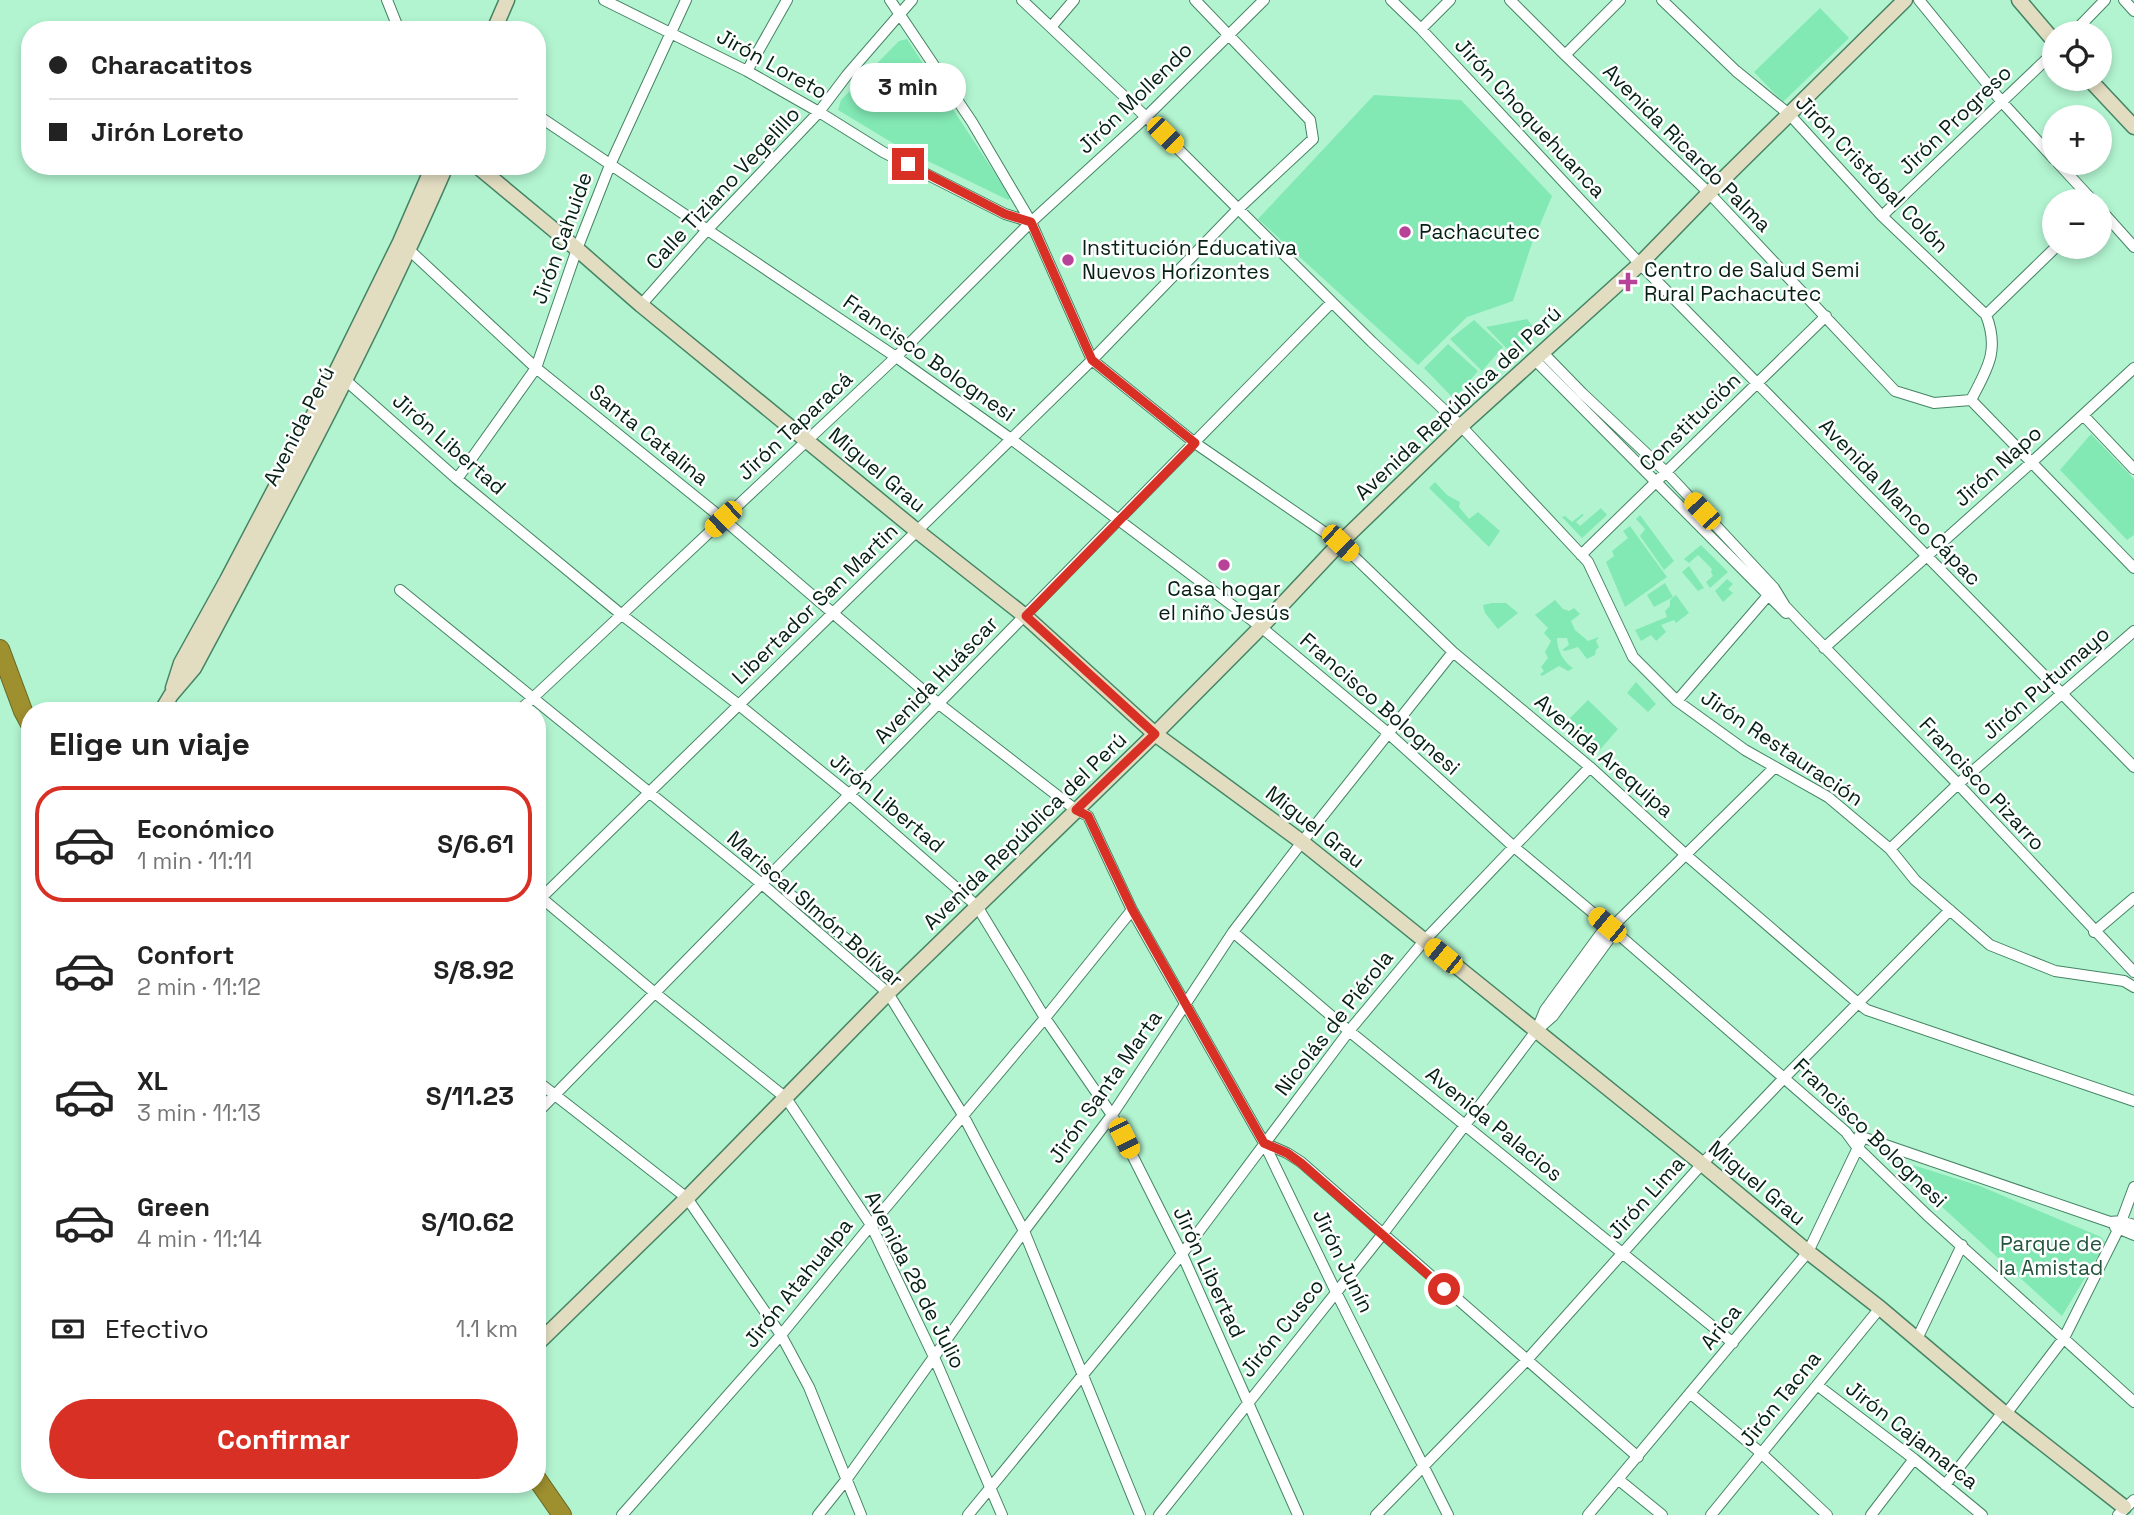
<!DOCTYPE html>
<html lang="es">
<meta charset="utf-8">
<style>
:root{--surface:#fff;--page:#f2f2f2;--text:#222;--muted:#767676;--line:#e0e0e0;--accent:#d93025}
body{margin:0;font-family:"Space Grotesk",sans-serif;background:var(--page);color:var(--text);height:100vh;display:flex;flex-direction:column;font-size:26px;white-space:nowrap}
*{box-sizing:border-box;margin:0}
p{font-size:23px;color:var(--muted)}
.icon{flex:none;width:38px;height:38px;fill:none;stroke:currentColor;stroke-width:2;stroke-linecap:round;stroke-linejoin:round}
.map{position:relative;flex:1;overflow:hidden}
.details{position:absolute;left:21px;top:702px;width:525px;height:791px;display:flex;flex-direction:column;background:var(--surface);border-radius:28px;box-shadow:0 4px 10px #0003}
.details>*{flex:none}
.banner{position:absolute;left:21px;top:21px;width:525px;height:154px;border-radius:28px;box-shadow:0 4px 10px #0003;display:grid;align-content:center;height:154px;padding:0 28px;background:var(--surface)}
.controls{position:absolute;left:2042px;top:21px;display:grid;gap:14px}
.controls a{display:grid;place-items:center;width:70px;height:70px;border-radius:50%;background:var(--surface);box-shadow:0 4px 10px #0003;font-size:35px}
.end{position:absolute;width:32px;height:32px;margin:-16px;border:9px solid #d93025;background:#fff;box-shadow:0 0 0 4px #fff}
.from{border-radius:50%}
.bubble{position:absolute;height:49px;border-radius:24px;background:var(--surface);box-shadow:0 4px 10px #0003;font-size:23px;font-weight:800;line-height:49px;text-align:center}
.car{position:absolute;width:21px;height:42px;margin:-21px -10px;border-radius:9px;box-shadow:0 0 5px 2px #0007;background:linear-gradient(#f5c518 24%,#345 0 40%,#f5c518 0 76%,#345 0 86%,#f5c518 0)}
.banner b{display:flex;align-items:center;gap:24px;height:66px;font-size:26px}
.banner b+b{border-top:2px solid var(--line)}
.banner i{width:18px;height:18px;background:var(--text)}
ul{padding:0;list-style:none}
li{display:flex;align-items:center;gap:21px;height:116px;margin:0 14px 10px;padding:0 14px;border:4px solid transparent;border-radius:28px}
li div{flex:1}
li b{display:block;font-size:26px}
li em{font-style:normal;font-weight:800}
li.current{border-color:var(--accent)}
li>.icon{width:63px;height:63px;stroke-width:1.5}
h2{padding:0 28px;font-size:32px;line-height:84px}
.pay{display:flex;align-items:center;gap:18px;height:77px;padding:0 28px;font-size:26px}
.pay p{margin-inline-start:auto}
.cta{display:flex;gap:14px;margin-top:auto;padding:14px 28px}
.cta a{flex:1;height:80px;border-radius:42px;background:var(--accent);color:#fff;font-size:28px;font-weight:800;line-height:80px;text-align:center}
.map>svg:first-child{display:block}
.green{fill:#82e9b4}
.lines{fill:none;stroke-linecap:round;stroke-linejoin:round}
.street-casing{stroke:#458464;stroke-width:12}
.secondary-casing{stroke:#458464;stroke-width:17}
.highway-casing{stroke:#686826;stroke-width:20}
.street{stroke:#fff;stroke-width:10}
.secondary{stroke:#e2ddc1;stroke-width:14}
.highway{stroke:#9e8f2f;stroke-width:18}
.route{stroke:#d93025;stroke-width:9}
.poi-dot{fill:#b94299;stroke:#fff;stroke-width:2.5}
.labels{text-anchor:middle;stroke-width:5;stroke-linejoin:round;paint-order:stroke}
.street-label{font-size:21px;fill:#052014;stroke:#fff}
.poi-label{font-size:21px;fill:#052014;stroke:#fff;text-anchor:start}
.park-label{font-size:21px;fill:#23543c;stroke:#fff}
</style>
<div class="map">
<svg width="2134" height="1515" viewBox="0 0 2134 1515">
<rect width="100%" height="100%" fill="#b2f4d0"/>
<path class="green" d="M 1820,8 L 1849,38 L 1783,102 L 1754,72 Z
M 907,39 L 1011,198 L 1008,200 L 901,148 L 838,110 L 841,100 L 899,41 Z
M 1374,95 L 1461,100 L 1552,196 L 1531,246 L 1513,301 L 1467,317 L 1418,365 L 1258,219 Z
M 1527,319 L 1538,333 L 1512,354 L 1486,327 Z
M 1474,320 L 1503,347 L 1482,371 L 1450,339 Z
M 1448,344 L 1478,371 L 1454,399 L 1424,368 Z
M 2091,434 L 2134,479 L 2134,535 L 2127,540 L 2060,470 Z
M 1435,482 L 1447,495 L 1460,502 L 1459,507 L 1469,519 L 1478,512 L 1500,531 L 1489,547 L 1429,488 Z
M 1601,508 L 1607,515 L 1582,538 L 1562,517 L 1565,516 L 1572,522 L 1582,514 L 1584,515 L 1576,522 L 1580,526 Z
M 1640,515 L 1674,561 L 1664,570 L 1640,536 L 1645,529 L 1636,519 Z
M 1630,526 L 1667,577 L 1625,607 L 1606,562 L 1614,556 L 1612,551 L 1628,538 L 1623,531 Z
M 1701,545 L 1728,572 L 1710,588 L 1706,582 L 1713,576 L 1711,572 L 1712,569 L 1698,555 L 1689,563 L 1684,559 Z
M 1689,566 L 1704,588 L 1698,591 L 1682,572 Z
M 1727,579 L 1733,584 L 1728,589 L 1733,593 L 1723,602 L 1715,591 Z
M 1665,583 L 1673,597 L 1654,607 L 1647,595 Z
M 1676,595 L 1689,613 L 1676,623 L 1674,620 L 1661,625 L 1666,632 L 1656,641 L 1651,635 L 1641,641 L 1635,630 L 1667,617 L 1665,611 L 1670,606 L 1670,600 Z
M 1555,600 L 1563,609 L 1569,611 L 1574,608 L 1580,614 L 1571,621 L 1575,630 L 1588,641 L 1599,637 L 1596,641 L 1599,647 L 1596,650 L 1595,655 L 1587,659 L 1578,647 L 1565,651 L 1562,650 L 1569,645 L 1567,638 L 1557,638 C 1557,649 1563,662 1573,668 L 1568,671 L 1559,666 L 1542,676 L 1540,674 L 1544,671 L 1541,667 L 1548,658 L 1545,652 L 1551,641 L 1544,633 L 1548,628 L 1535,615 Z
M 1492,603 L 1506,603 L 1518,613 L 1498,629 L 1485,613 L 1483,605 Z
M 1636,682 L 1656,704 L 1648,712 L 1627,693 Z
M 1588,700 L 1618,729 L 1598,752 L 1566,722 Z
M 1887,1157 L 1980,1186 L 2101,1237 L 2105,1242 L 2103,1248 L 2062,1316 Z"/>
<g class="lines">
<g class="street-casing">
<path id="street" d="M 387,0 L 399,30
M 604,0 L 747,71 L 819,112 L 883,152 L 1005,214 L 1031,222
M 890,0 L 972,122 L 1031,222 L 1092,360 L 1195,443 L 1340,543 L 1453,652 L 1590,767 L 1686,855 L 1859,1004 L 1867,1010 L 2134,1101
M 1022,0 L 1146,117 L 1372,342 L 1461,426 L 1588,562 L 1633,657 L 1677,701 L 1745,750 L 1828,797 L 1890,849 L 1915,880 L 1990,945 L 2055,971 L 2124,981 L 2134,987
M 1391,0 L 1421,29 L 1640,264 L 2134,767
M 1510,0 L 1565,55 L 1709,193 L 1895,391 L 1934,403 L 1971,400
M 1662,0 L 1736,71 L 1790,115 L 1882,216 L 1986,315 C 2000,351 1987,369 1971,400
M 1919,0 L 2002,102 L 2054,159
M 2124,0 L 2134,11
M 1051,27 L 1074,0
M 1421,29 L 1450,0
M 2073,33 L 2105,0
M 1565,55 L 1620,0
M 747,71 L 787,0
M 537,115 L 896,357 L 1011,439 L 1261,627 L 1388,733 L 1514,847 L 1611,928 L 1846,1132 L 1857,1147 L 1927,1215 L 2134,1402
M 2058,163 L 2093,201
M 2100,209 L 2134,247
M 1882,216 L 2054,52
M 406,247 L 536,368 L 723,519 L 939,704 L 1076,810 L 1088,816 L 1132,910 L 1264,1143 L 1336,1292 L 1448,1515
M 641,305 L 707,230 L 819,112 L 847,75 L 912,0
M 1986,315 L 2056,247
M 1542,352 L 1582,393 L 1666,472 L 1774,588 L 1785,606 L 1801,623 L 1958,784 L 2134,972
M 1534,359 L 1786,613
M 342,377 L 457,479 L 622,615 L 739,705 L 850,795 L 977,906 L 1045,1018 L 1112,1115 L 1182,1254 L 1298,1515
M 1971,400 L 2134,568
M 2083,415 L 2134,469
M 457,479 L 536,368 L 577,249 L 610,165 L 686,0
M 1581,555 L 1826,316
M 400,590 L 762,884 L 888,993 L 963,1115 L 1024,1231 L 1140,1515
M 1824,648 L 2032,462 L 2134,368
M 1677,701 L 1771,592
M 520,710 L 896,357 L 1031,222 L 1146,117 L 1264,0
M 1890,849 L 1958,784 L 2134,631
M 787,892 L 869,957 L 896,986
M 538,895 L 655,993 L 786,1098 L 871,1225 L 934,1357 L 1002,1515
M 537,902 L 1092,360 L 1238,209 L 1313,139 L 1310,120 L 1195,0
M 1611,928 L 1775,767
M 1233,932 L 1349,1031 L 1733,1343
M 2094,932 L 2134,898
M 1538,1027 L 1545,1010 L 1607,925
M 537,1081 L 687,1198 L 781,1335 L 809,1387 L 861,1515
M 537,1113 L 1332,302
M 1859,1136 L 2110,1222 L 2121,1221 L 2134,1225
M 1264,1143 L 1287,1153 L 1301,1162 L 1638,1457
M 2115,1227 L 2134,1235
M 1917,1339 L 1962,1245
M 1817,1385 L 1914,1459 L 1982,1515
M 1691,1394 L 1761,1453 L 1827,1515
M 2006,1414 L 2064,1338 L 2118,1230 L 2134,1187
M 1619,1480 L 1662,1515
M 1945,1485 L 2003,1412
M 622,1515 L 781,1335 L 871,1225 L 1045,1018 L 1132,910
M 818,1515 L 846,1480 L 1024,1231 L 1112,1115 L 1233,932 L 1302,842 L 1453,652
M 968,1515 L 1182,1254 L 1349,1031 L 1424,941 L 1590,767
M 1159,1515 L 1382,1235 L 1536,1031 L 1553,1016 L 1615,931
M 1376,1515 L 1527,1360 L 1702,1164 L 1784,1078 L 1950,910
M 1588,1515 L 1808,1252 L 1863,1137
M 1711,1515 L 1880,1308
M 1871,1515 L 1914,1459
M 2118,1515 L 2134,1500"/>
</g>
<g class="secondary-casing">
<path id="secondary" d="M 2019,0 L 2054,41
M 494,30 L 507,0
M 2089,79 L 2134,127
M 477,166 L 577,249 L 641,305 L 917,531 L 1025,616 L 1155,734 L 1302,842 L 1702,1164 L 1808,1252 L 1880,1308 L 2003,1412 L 2124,1507
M 173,688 L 181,663 L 227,580 L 336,372 L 400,242 L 433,166
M 162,710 L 171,695 L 194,668 C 282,503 371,339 446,166
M 537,1344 L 687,1198 L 888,993 L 1155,734 L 1261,627 L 1340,543 L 1461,426 L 1640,264 L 1709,193 L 1905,0"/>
</g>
<g class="highway-casing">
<path id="highway" d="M 0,649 L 23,711 L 30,724
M 537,1479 L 562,1515"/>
</g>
<use href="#street" class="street"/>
<use href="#secondary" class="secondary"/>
<use href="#highway" class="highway"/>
</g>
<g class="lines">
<path class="route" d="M 908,164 L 1005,214 L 1031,222 L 1092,360 L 1195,443 L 1026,616 L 1155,734 L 1076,810 L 1088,816 L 1132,909 L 1264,1143 L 1287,1153 L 1301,1163 L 1444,1289"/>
</g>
<g class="poi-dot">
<circle cx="1405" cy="232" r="7"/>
<circle cx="1068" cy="260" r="7"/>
<path d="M1624.5 271.5h7v7h7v7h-7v7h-7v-7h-7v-7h7z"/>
<circle cx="1224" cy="565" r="7"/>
</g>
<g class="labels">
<g class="street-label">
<text transform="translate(772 64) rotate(29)" y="7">Jirón Loreto</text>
<text transform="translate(1135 98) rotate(-44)" y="7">Jirón Mollendo</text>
<text transform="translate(1530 118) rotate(47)" y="7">Jirón Choquehuanca</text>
<text transform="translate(1955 120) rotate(-44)" y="7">Jirón Progreso</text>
<text transform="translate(1687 148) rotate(45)" y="7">Avenida Ricardo Palma</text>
<text transform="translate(1872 174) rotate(46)" y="7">Jirón Cristóbal Colón</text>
<text transform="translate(723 188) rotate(-47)" y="7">Calle Tiziano Vegelillo</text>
<text transform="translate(562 238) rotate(-70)" y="7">Jirón Cahuide</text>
<text transform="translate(929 358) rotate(35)" y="7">Francisco Bolognesi</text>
<text transform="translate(1458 403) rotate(-43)" y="7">Avenida República del Perú</text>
<text transform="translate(1690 422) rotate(-44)" y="7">Constitución</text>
<text transform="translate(299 426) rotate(-63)" y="7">Avenida Perú</text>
<text transform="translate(795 426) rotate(-43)" y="7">Jirón Taparacá</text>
<text transform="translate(649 435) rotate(39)" y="7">Santa Catalina</text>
<text transform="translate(449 444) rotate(41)" y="7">Jirón Libertad</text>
<text transform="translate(1998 466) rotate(-42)" y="7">Jirón Napo</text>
<text transform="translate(877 470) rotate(40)" y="7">Miguel Grau</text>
<text transform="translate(1900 502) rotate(46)" y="7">Avenida Manco Cápac</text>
<text transform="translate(815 604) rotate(-44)" y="7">Libertador San Martin</text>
<text transform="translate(936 680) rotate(-46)" y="7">Avenida Huáscar</text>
<text transform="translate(2046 683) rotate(-41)" y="7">Jirón Putumayo</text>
<text transform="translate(1380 704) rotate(41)" y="7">Francisco Bolognesi</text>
<text transform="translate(1782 748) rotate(34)" y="7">Jirón Restauración</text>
<text transform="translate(1604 756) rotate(41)" y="7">Avenida Arequipa</text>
<text transform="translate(1982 784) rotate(47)" y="7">Francisco Pizarro</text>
<text transform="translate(887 803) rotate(40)" y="7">Jirón Libertad</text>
<text transform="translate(1315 827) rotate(38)" y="7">Miguel Grau</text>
<text transform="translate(1025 831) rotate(-44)" y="7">Avenida República del Perú</text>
<text transform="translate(815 909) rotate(41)" y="7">Mariscal SImón Bolívar</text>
<text transform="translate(1334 1023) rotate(-52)" y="7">Nicolás de Piérola</text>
<text transform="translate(1105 1087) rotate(-55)" y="7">Jirón Santa Marta</text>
<text transform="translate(1494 1124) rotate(39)" y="7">Avenida Palacios</text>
<text transform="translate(1870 1133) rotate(44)" y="7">Francisco Bolognesi</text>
<text transform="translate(1757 1183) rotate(40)" y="7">Miguel Grau</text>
<text transform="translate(1646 1198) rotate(-48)" y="7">Jirón Lima</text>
<text transform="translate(1343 1261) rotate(64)" y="7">Jirón Junín</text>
<text transform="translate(1209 1272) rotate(65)" y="7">Jirón Libertad</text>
<text transform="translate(915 1280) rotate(63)" y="7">Avenida 28 de Julio</text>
<text transform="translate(798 1283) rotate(-51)" y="7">Jirón Atahualpa</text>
<text transform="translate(1721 1327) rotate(-51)" y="7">Arica</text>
<text transform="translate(1282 1328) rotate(-51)" y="7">Jirón Cusco</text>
<text transform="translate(1780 1399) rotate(-51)" y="7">Jirón Tacna</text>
<text transform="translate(1912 1435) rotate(38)" y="7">Jirón Cajamarca</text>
</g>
<g class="poi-label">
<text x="1419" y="239">Pachacutec</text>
<text x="1082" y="255">Institución Educativa<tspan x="1082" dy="24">Nuevos Horizontes</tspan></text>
<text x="1644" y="277">Centro de Salud Semi<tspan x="1644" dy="24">Rural Pachacutec</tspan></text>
<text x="1224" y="596" text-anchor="middle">Casa hogar<tspan x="1224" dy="24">el niño Jesús</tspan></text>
</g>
<g class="park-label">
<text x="2051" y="1251">Parque de<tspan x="2051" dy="24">la Amistad</tspan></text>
</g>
</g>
</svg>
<div class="controls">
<a><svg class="icon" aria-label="locate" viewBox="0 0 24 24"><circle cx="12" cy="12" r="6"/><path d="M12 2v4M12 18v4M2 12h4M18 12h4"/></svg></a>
<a>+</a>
<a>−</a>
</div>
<i class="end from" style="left:1444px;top:1289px"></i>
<i class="end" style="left:908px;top:164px"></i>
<div class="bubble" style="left:850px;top:63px;width:116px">3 min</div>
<i class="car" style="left:1165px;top:135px;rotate:135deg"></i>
<i class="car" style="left:1702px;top:511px;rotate:317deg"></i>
<i class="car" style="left:723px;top:519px;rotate:227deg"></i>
<i class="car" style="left:1340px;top:543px;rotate:134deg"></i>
<i class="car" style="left:1607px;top:925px;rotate:310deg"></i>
<i class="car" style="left:1443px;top:956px;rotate:309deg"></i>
<i class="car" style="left:1124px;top:1138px;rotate:153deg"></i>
<div class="banner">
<b><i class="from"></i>Characatitos</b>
<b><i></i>Jirón Loreto</b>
</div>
<section class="details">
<h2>Elige un viaje</h2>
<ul>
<li class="current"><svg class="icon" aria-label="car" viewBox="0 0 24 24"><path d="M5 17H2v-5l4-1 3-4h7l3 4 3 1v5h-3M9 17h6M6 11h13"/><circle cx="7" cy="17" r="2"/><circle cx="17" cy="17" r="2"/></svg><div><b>Económico</b><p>1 min · 11:11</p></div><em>S/6.61</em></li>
<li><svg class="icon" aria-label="car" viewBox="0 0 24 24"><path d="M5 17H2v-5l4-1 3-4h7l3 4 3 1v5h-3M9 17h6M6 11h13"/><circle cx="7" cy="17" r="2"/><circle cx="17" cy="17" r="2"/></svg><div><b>Confort</b><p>2 min · 11:12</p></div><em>S/8.92</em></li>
<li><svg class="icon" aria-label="car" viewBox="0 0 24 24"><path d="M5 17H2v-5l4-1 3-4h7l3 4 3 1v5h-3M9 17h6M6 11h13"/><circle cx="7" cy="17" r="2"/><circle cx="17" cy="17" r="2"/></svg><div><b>XL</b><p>3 min · 11:13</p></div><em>S/11.23</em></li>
<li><svg class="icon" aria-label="car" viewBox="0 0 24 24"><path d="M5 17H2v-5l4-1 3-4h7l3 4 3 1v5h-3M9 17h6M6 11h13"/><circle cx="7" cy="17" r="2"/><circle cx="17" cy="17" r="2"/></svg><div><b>Green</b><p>4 min · 11:14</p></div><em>S/10.62</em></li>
</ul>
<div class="pay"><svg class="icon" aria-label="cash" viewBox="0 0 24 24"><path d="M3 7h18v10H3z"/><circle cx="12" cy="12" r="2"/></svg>Efectivo<p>1.1 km</p></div>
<div class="cta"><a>Confirmar</a></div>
</section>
</div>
